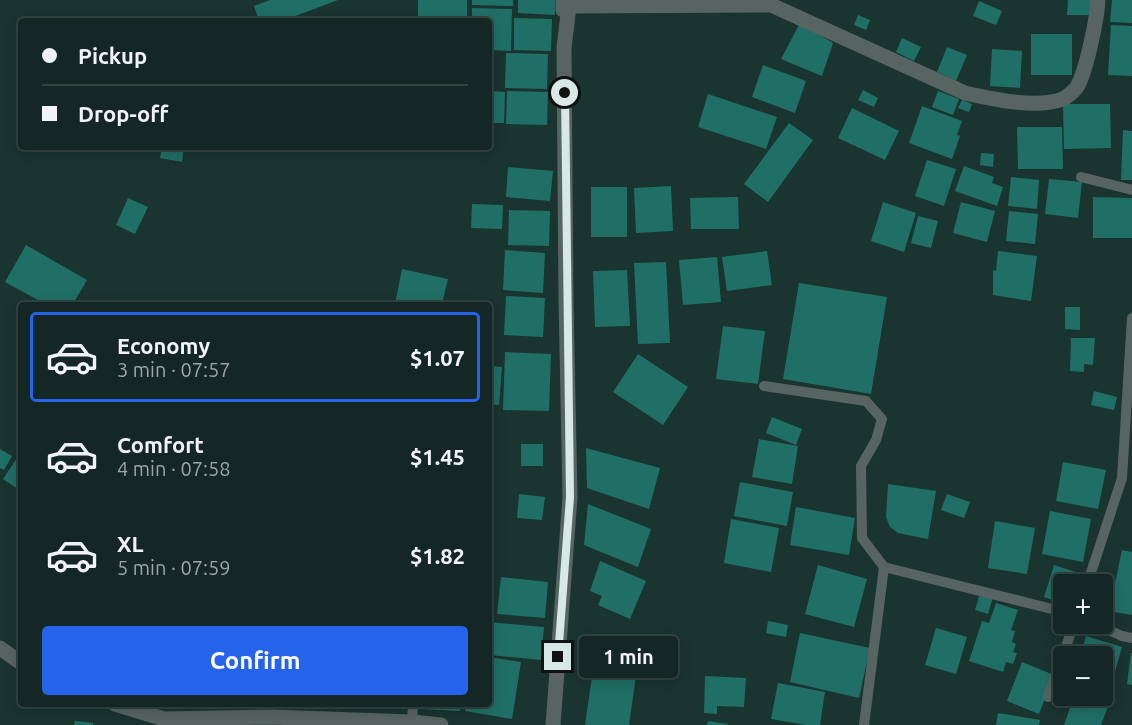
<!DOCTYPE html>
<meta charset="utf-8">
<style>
:root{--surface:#142724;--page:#1d2f2c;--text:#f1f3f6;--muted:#9da5a6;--line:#334441;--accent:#2563eb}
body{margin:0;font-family:Ubuntu,sans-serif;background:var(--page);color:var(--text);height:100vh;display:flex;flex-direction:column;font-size:22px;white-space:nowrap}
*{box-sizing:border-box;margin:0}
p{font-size:20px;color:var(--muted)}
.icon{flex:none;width:33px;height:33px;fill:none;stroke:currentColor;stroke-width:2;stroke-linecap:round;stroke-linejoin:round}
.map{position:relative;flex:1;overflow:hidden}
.side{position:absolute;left:18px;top:302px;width:474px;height:405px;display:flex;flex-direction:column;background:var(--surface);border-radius:6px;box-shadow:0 3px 15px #0003,0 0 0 2px var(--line)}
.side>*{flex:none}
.top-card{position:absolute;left:18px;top:18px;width:474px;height:132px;border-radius:6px;box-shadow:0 3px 15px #0003,0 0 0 2px var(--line);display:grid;align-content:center;height:132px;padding:0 24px;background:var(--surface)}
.fabs{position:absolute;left:1053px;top:574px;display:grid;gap:12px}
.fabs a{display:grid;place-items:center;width:60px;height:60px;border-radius:6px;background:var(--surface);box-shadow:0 3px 15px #0003,0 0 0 2px var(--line);font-size:30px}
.end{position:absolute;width:27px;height:27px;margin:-14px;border:8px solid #d8e8e5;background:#111;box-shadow:0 0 0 3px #111}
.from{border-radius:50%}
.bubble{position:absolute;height:42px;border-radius:6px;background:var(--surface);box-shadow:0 3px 15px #0003,0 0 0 2px var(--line);font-size:20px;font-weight:700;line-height:42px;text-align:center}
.top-card b{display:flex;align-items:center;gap:21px;height:57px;font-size:22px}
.top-card b+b{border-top:2px solid var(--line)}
.top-card i{width:15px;height:15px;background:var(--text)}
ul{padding:10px 0 0;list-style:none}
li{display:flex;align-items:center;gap:18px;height:90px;margin:0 12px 9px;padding:0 12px;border:3px solid transparent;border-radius:6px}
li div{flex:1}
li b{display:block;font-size:22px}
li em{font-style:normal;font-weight:700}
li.active{border-color:var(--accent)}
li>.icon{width:54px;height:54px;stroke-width:1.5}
.primary-button{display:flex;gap:12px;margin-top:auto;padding:12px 24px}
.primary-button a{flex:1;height:69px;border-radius:6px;background:var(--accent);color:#fff;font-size:24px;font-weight:700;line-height:69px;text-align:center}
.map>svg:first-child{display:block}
.building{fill:#206f66}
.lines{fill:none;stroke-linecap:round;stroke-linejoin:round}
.service{stroke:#586462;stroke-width:10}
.minor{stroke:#586462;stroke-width:15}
.route{stroke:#d8e8e5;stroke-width:8}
</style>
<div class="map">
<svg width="1132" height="725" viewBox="0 0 1132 725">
<rect width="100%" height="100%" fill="#1a3430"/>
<path class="building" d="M 270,0 L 338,0 L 282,21 L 259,21 L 254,6 Z
M 418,0 L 467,0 L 467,21 L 418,21 Z
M 472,0 L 513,0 L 513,6 L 472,5 Z
M 518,0 L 555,0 L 555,15 L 518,13 Z
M 1068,0 L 1091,0 L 1091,15 L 1067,15 Z
M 1112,0 L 1132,0 L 1132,23 L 1110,22 Z
M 979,1 L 1002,11 L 996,25 L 973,16 Z
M 472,8 L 512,9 L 511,51 L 489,50 L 489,21 L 472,21 Z
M 858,15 L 870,20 L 866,30 L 854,25 Z
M 514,18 L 552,19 L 551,51 L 514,50 Z
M 800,23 L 833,43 L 822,76 L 781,59 Z
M 1111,25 L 1132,26 L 1132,76 L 1108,75 Z
M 1031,34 L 1072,34 L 1072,75 L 1031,75 Z
M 902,38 L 921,47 L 914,61 L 896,52 Z
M 947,47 L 967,55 L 956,81 L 937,72 Z
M 992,49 L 1022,51 L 1020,88 L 990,86 Z
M 506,53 L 548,54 L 547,89 L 505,88 Z
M 763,65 L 806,81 L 795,113 L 752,97 Z
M 863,90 L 878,98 L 874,107 L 858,100 Z
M 489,91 L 505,92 L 504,123 L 489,123 Z
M 507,91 L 548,92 L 547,125 L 506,124 Z
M 938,91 L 959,99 L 953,115 L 932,107 Z
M 708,94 L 777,117 L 766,149 L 698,127 Z
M 962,100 L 972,104 L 969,112 L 958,108 Z
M 1063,104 L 1110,104 L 1111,148 L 1064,149 Z
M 922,106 L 962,121 L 957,135 L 960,136 L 952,159 L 909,143 Z
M 852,108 L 899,131 L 885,160 L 838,138 Z
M 789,123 L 813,140 L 768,202 L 744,184 Z
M 1017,127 L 1062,127 L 1063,169 L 1018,169 Z
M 1123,130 L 1132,131 L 1132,180 L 1121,180 Z
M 162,147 L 184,147 L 182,162 L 160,158 Z
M 981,153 L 994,154 L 993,167 L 980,165 Z
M 927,160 L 956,169 L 944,206 L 915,196 Z
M 964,166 L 994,177 L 992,183 L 1003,187 L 997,206 L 955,191 Z
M 508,167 L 553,171 L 550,201 L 506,197 Z
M 1011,177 L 1039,180 L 1037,209 L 1008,206 Z
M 1049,179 L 1082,182 L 1078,218 L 1045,214 Z
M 671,186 L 673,231 L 636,233 L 634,188 Z
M 591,187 L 627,187 L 627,237 L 591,237 Z
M 738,197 L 739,229 L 691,229 L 690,198 Z
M 1093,197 L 1132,198 L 1132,238 L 1093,238 Z
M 128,198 L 148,207 L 135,234 L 116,225 Z
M 883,202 L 916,213 L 904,252 L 871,241 Z
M 961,202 L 995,211 L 987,242 L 953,233 Z
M 472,204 L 503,205 L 502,229 L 471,228 Z
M 509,210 L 550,211 L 549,246 L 508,245 Z
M 1009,211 L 1038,214 L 1035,244 L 1006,241 Z
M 918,216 L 938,221 L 931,248 L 911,243 Z
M 26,245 L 87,280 L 73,304 L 45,304 L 5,282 Z
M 505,250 L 545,253 L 543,293 L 503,290 Z
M 767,251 L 772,285 L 727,291 L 722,257 Z
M 998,251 L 1037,256 L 1031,301 L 993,295 L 993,270 L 996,271 Z
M 717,257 L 721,302 L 683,305 L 679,260 Z
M 666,262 L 670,343 L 638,344 L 634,263 Z
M 402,269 L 448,279 L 442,304 L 395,304 Z
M 627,270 L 630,326 L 595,327 L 593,271 Z
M 799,283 L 887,297 L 871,394 L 783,379 Z
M 506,296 L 545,298 L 543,337 L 504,335 Z
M 1065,307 L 1080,307 L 1080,330 L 1065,329 Z
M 723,326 L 765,331 L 758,384 L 716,379 Z
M 1071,338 L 1095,338 L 1093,365 L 1084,364 L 1084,372 L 1070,371 Z
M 505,352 L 551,354 L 549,411 L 503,410 Z
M 638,354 L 688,387 L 663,425 L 613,392 Z
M 489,366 L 502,367 L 499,405 L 489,404 Z
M 1094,391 L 1117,397 L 1114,410 L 1091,405 Z
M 772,417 L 802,429 L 796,445 L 766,433 Z
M 759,439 L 798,446 L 792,484 L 752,477 Z
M 521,444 L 543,444 L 543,466 L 521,466 Z
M 586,448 L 660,468 L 649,509 L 587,488 Z
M 0,449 L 12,456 L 4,470 L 0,468 Z
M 21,452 L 21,491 L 3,479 Z
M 1063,462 L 1106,470 L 1098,509 L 1056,501 Z
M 740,482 L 793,492 L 787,526 L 734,516 Z
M 888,484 L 936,491 L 928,539 L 898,533 L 890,527 L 886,517 Z
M 519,494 L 545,497 L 542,520 L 517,518 Z
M 947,494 L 970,502 L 964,518 L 941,510 Z
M 588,504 L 651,529 L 638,567 L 584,545 Z
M 796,507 L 855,518 L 849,555 L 790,545 Z
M 1050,511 L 1091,519 L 1083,562 L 1042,554 Z
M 731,519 L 779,528 L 771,572 L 724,563 Z
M 995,521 L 1035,528 L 1027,574 L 988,568 Z
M 1122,550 L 1132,552 L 1132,615 L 1109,611 Z
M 600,561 L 646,581 L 630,619 L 598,605 L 602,596 L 590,591 Z
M 818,565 L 867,579 L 854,627 L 805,614 Z
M 1054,565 L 1088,576 L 1085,585 L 1064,585 L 1064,604 L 1044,597 Z
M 501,577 L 548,582 L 545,618 L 497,614 Z
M 980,593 L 993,597 L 988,614 L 975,610 Z
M 996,603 L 1018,610 L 1011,630 L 1015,631 L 1012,642 L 1016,644 L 1013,652 L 1017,653 L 1013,664 L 1006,662 L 1003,672 L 969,661 L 982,621 L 989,623 Z
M 768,621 L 788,625 L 786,637 L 766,633 Z
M 489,622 L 544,627 L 541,660 L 489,655 Z
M 936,628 L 967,637 L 956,674 L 925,665 Z
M 800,633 L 870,648 L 859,698 L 790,682 Z
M 1086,636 L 1122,647 L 1111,685 L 1102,683 L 1102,657 L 1080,657 Z
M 1131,653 L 1132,653 L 1132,685 L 1127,684 Z
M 489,657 L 521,662 L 512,719 L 465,711 L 466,704 L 489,704 Z
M 1022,662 L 1054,675 L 1039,714 L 1007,701 Z
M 593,670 L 636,676 L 629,725 L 585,725 Z
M 705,676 L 746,678 L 744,707 L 717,706 L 717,714 L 704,713 Z
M 778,683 L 825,692 L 820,725 L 806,725 L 771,719 Z
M 1102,692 L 1112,696 L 1101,725 L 1064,725 L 1074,696 L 1102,696 Z
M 422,704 L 461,704 L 460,711 L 421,709 Z
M 998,713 L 1040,720 L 1039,725 L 996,725 Z
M 75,721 L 93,723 L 93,725 L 74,725 Z
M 708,721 L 728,724 L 728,725 L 707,725 Z"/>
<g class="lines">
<path class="service" d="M 1081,177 L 1132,190
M 764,386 L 866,401 L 882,419 L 876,440 L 861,466 L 862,538 L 884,567 L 1064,612
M 1087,585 L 1122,478 L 1132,318
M 1095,624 L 1122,636 L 1132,638
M 1048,697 L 1074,624
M 412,722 L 413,704
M 864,725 L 884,567"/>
<path class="minor" d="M 569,6 L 771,5 L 965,93 C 992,99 1036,109 1063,99 C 1067,97 1074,91 1077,87 C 1086,72 1097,19 1098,0
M 0,648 L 21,663
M 115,704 L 164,719 L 272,717 L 412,722 L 441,725
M 553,725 L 570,497 L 566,300 L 564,48 L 569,6 L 563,10 L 563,0"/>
</g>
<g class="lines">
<path class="route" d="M 558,657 L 570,497 L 565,93"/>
</g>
</svg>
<div class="fabs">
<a>+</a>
<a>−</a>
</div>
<i class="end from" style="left:565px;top:93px"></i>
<i class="end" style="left:558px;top:657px"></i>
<div class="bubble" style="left:579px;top:636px;width:99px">1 min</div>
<div class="top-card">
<b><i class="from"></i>Pickup</b>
<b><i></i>Drop-off</b>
</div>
<section class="side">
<ul>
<li class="active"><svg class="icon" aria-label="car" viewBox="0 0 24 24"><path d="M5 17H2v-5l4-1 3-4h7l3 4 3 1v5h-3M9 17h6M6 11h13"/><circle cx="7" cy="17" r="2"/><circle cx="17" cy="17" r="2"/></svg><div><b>Economy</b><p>3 min · 07:57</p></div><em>$1.07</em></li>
<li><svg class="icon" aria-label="car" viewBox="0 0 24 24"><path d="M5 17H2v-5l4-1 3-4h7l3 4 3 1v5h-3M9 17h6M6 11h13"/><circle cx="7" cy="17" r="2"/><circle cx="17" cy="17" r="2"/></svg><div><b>Comfort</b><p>4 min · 07:58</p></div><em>$1.45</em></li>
<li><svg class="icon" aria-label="car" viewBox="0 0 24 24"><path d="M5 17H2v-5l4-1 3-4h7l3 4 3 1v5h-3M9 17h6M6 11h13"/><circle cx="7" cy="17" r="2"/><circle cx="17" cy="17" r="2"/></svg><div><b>XL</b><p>5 min · 07:59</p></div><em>$1.82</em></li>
</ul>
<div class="primary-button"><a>Confirm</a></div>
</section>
</div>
